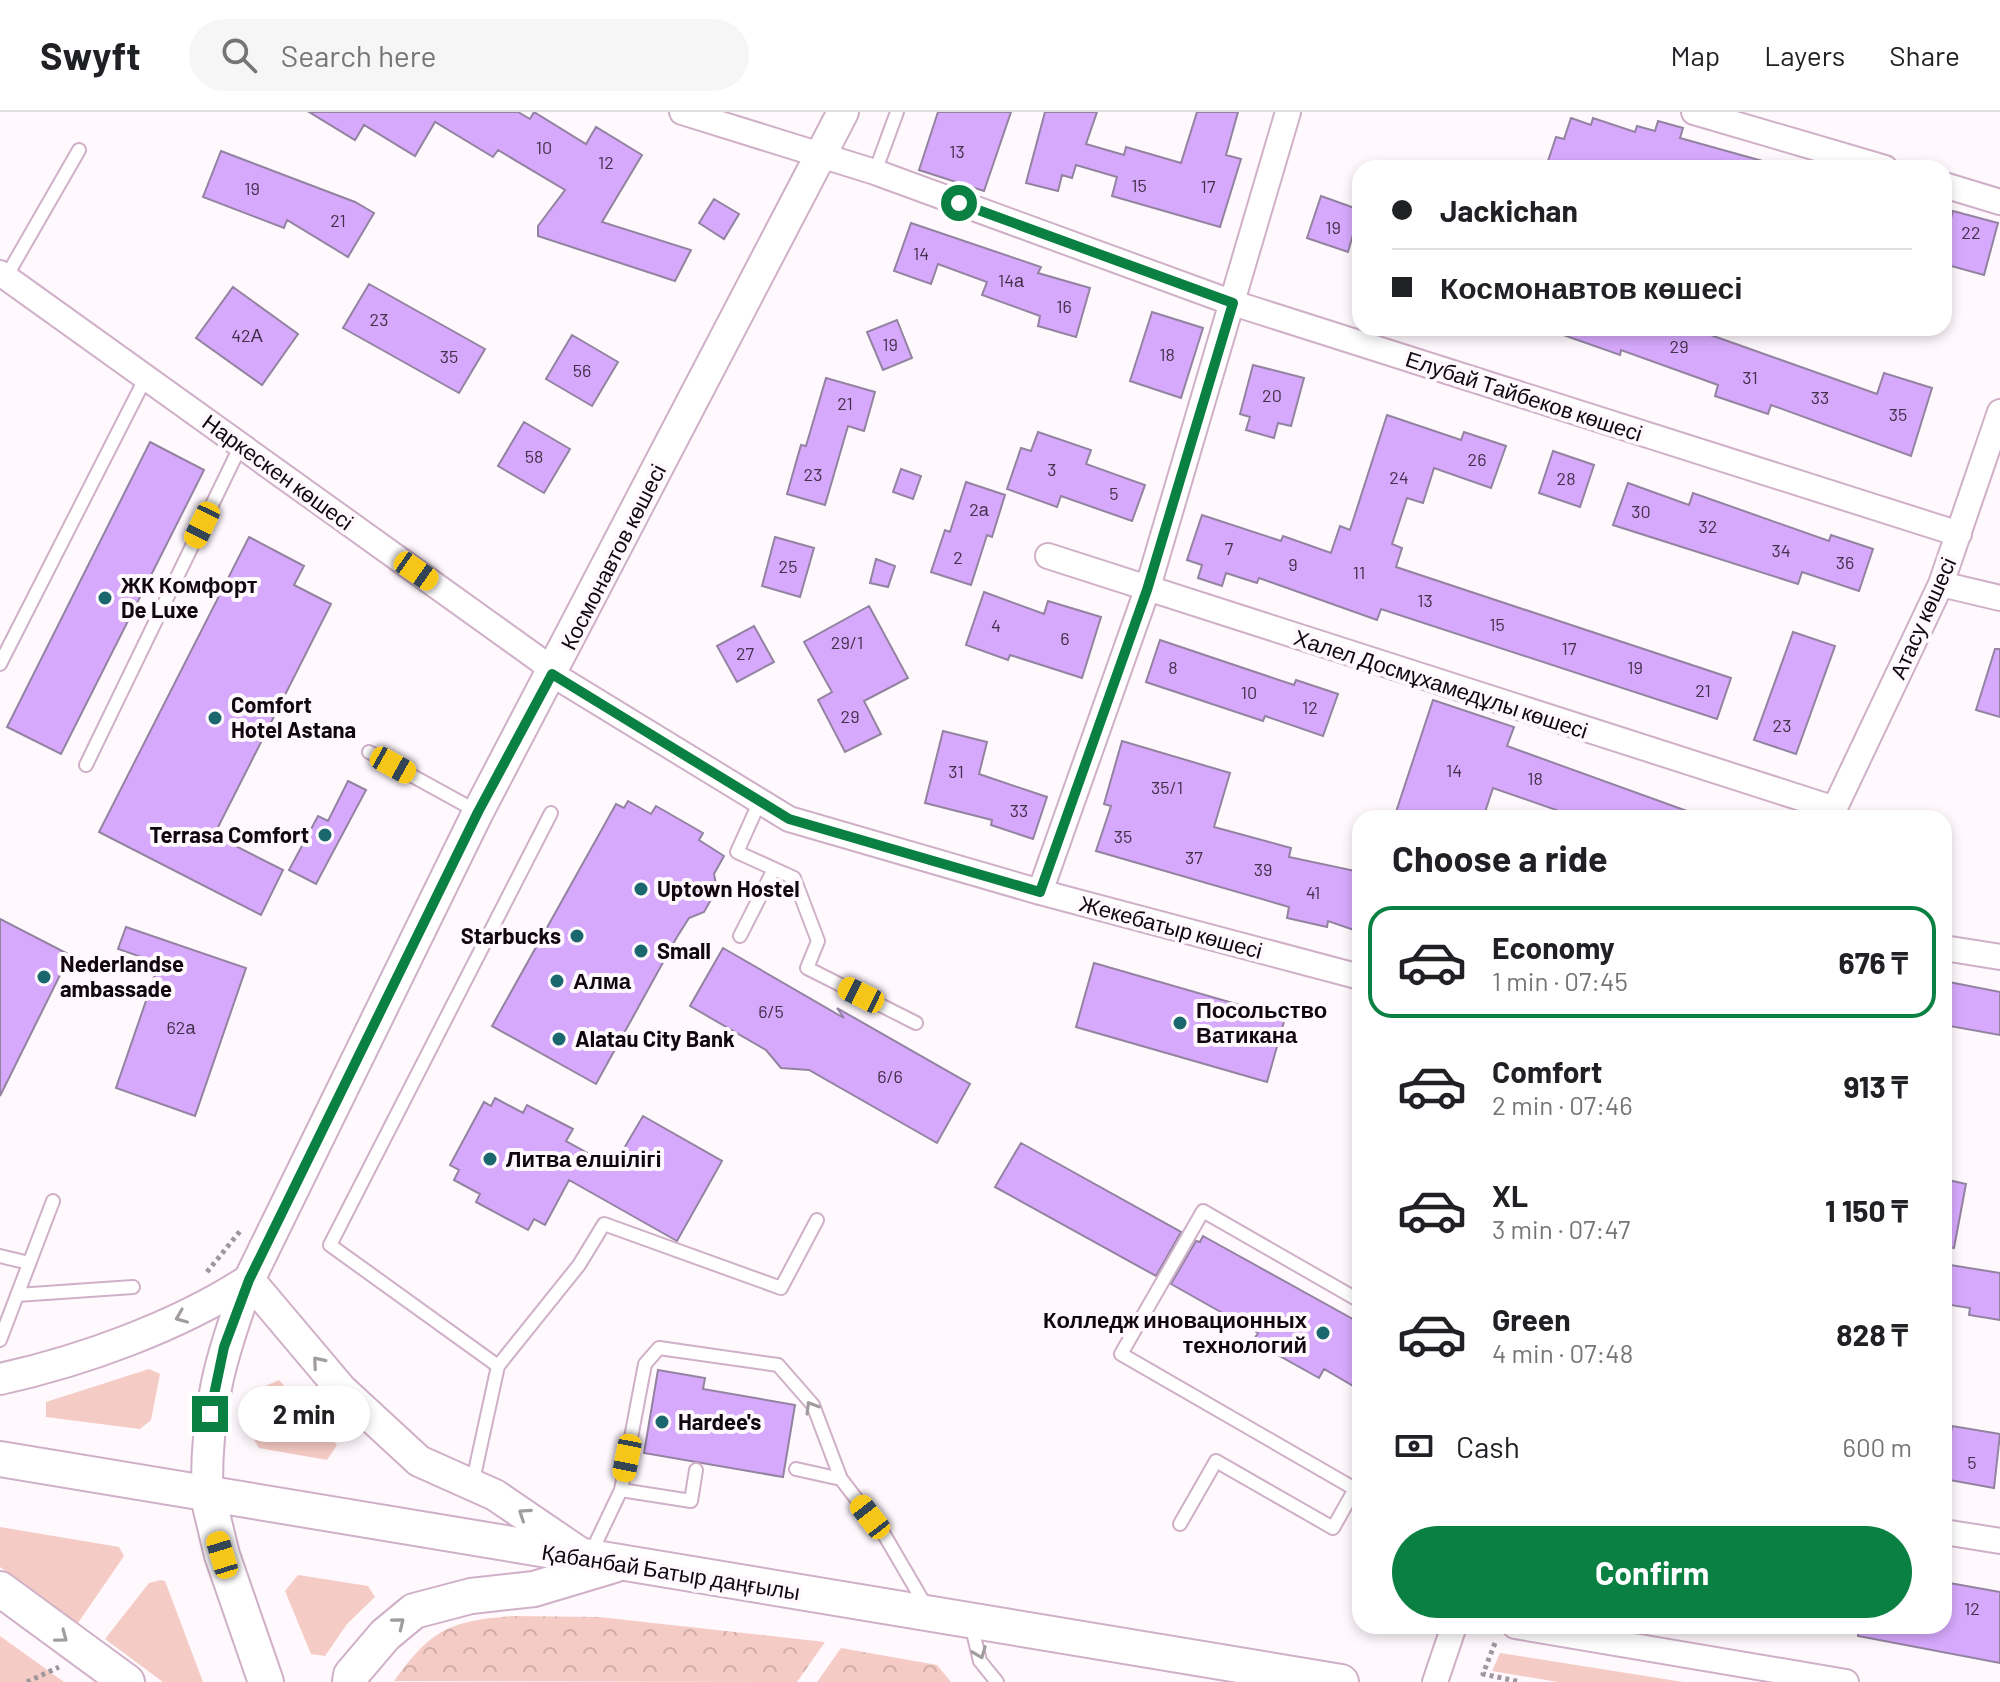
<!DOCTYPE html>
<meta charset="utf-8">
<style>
:root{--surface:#fff;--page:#f6f6f6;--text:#202124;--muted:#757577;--line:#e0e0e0;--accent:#0b8043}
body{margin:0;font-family:Barlow,sans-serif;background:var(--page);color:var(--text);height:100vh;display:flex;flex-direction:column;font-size:30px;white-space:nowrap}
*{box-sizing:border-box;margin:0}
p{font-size:26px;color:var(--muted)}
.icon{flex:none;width:44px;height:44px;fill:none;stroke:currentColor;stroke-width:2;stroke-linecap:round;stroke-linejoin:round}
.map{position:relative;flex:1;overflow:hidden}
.side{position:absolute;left:1352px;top:698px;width:600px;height:824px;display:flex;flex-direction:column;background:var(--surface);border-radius:24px;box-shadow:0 4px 12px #0003}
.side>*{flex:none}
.guide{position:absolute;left:1352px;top:48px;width:600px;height:176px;border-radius:24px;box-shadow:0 4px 12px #0003;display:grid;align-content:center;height:176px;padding:0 40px;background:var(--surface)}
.end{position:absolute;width:36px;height:36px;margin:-18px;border:10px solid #0b8043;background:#fff;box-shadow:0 0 0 4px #fff}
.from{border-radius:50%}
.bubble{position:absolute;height:56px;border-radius:28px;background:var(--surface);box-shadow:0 4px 12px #0003;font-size:26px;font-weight:700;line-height:56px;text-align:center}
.car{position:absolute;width:24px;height:48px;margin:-24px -12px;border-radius:10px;box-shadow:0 0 6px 2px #0007;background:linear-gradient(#f5c518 24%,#345 0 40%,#f5c518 0 76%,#345 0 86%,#f5c518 0)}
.guide b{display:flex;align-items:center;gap:28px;height:76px;font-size:30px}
.guide b+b{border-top:2px solid var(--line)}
.guide i{width:20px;height:20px;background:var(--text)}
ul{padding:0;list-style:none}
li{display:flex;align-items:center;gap:24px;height:112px;margin:0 16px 12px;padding:0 24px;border:4px solid transparent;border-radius:24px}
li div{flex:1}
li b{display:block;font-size:30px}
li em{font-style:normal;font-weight:700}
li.current{border-color:var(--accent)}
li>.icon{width:72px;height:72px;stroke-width:1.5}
h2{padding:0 40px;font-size:36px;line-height:96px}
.pay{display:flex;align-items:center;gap:20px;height:88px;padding:0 40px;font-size:30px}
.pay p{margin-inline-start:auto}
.primary-button{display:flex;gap:16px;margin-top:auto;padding:16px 40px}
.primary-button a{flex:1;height:92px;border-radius:48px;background:var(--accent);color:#fff;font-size:32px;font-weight:700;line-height:92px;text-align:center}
header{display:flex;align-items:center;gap:48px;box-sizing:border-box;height:112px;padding:0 40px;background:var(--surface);border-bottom:2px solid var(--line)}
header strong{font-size:38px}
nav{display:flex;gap:44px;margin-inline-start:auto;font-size:28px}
.search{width:560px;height:72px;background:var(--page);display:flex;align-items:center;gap:20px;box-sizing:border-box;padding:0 28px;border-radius:44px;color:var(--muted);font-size:30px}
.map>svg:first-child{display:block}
.grass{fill:#f5cbc5}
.forest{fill:url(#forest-crowns)}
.building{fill:#d7a9fd;stroke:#9383a1;stroke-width:2}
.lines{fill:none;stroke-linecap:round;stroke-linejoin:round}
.service-casing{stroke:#d0b0c8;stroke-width:16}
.minor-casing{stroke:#d0b0c8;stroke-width:28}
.tertiary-casing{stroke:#d0b0c8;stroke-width:34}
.secondary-casing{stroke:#d0b0c8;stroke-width:38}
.path{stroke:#a0979e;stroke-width:5;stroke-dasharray:4 4;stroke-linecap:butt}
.service{stroke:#fff;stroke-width:12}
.minor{stroke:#fff;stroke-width:24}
.tertiary{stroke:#fff;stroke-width:30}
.secondary{stroke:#fff;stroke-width:34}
.oneway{stroke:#a09c9f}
.route{stroke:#0b8043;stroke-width:10}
.poi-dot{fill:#1a676e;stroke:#fff8fd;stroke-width:3}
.labels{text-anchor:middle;stroke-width:8;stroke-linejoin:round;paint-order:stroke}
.number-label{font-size:18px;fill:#43304a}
.street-label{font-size:22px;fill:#12070f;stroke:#fff8fd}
.poi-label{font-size:22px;font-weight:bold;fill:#12070f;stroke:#fff8fd;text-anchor:start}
</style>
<header>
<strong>Swyft</strong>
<div class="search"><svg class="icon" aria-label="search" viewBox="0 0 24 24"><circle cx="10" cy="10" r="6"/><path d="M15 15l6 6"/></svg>Search here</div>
<nav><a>Map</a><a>Layers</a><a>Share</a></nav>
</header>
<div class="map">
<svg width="2000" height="1570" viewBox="0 0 2000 1570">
<defs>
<pattern id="forest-crowns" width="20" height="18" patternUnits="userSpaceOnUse" patternTransform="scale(2)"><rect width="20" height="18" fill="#f5cbc5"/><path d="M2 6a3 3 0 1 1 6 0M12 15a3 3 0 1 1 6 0" fill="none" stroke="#d1ada8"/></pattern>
</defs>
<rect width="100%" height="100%" fill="#fff8fd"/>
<path class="grass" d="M 149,1257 L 160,1262 L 151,1308 L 140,1317 L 46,1305 L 46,1290 Z
M 279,1268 L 337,1333 L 327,1348 L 259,1336 L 254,1328 L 261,1276 Z
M 0,1415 L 119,1435 L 124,1444 L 78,1511 L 0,1455 Z
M 298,1463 L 368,1474 L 375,1485 L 347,1512 L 325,1544 L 311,1542 L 285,1479 Z
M 161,1468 L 165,1469 L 203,1570 L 163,1570 L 105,1527 L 149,1471 Z
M 0,1524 L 64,1570 L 0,1570 Z
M 1500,1541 L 1683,1570 L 1558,1570 L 1492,1559 Z"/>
<path class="forest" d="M 512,1504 L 599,1505 L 825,1530 L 797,1570 L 394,1569 C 432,1517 449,1509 512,1504 Z
M 841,1536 L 937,1553 L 951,1570 L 817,1570 Z"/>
<path class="building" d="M 309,0 L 518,0 L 530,7 L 534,0 L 586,32 L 596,15 L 642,43 L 602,110 L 691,138 L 675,169 L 538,124 L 538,114 L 565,78 L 498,38 L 493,45 L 435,10 L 415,44 L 364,13 L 355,28 Z
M 938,0 L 1011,0 L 984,79 L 919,58 Z
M 1045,0 L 1097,0 L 1086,32 L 1124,43 L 1126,35 L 1181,51 L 1197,0 L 1238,0 L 1226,43 L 1241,47 L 1220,115 L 1112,84 L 1117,65 L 1076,53 L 1072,66 L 1062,63 L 1058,79 L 1026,71 Z
M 1571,6 L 1591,13 L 1593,6 L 1635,20 L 1637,14 L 1655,19 L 1658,9 L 1683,16 L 1680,26 L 1766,50 L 1765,56 L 1627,56 L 1603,49 L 1601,56 L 1556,56 L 1557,52 L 1548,49 L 1556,25 L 1564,27 Z
M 221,39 L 355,90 L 374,101 L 348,145 L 287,108 L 284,116 L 203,85 Z
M 1321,84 L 1360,98 L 1348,140 L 1307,126 Z
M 714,87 L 739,102 L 724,127 L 699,111 Z
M 1953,99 L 1998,111 L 1984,163 L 1944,152 L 1944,131 Z
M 911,111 L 1041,155 L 1038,161 L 1090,176 L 1076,225 L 1038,214 L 1040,204 L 982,183 L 987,170 L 938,152 L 931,172 L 894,159 Z
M 369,172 L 485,237 L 459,281 L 343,216 Z
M 233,175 L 298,222 L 262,273 L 196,226 Z
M 1152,200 L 1203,216 L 1181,286 L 1130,269 Z
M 897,208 L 912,246 L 883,258 L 867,220 Z
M 1552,216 L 1691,216 L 1877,282 L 1884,261 L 1932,276 L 1911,344 L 1771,293 L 1768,302 L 1715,284 L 1718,273 L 1621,238 L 1620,243 L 1552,219 Z
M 572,223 L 618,250 L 592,294 L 546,267 Z
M 1253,253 L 1304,266 L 1291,314 L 1278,311 L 1274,326 L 1246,318 L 1250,305 L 1240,302 Z
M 826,266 L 875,280 L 864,319 L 848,314 L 825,393 L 787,382 L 801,333 L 806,334 Z
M 1387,303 L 1461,328 L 1464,320 L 1506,334 L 1491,376 L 1434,356 L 1423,391 L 1407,386 L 1392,432 L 1402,436 L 1396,455 L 1731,566 L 1717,607 L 1381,497 L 1377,508 L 1259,466 L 1257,471 L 1226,461 L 1222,474 L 1198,466 L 1202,453 L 1187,448 L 1202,403 L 1281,429 L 1283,424 L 1331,441 L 1340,414 L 1350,418 Z
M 524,310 L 570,337 L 544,381 L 498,354 Z
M 1038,320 L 1091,338 L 1086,352 L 1145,373 L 1132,409 L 1061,384 L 1057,395 L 1007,377 L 1021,336 L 1031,339 Z
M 150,330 L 204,358 L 61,642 L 7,615 Z
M 1553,339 L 1594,353 L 1580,395 L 1539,381 Z
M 901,357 L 921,364 L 913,387 L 893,380 Z
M 966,370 L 1005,383 L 992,425 L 987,423 L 971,473 L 931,460 L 945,418 L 950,420 Z
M 1628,371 L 1689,393 L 1693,381 L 1829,429 L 1831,423 L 1873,437 L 1859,479 L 1802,460 L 1798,472 L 1613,413 Z
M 249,425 L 304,454 L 294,473 L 331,492 L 214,723 L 283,758 L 261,803 L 99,720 Z
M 775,425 L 814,436 L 800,485 L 762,474 Z
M 876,447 L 895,454 L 888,475 L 870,471 Z
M 984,480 L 1044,502 L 1048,489 L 1101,505 L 1082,566 L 1010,543 L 1008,548 L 966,533 Z
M 869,494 L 908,566 L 864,589 L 881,622 L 845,640 L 818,588 L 832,580 L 804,530 Z
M 754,514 L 774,550 L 737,570 L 717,534 Z
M 1793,520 L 1835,534 L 1796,642 L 1754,628 Z
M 1160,528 L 1294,573 L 1296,568 L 1338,582 L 1323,624 L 1265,604 L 1263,609 L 1146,570 Z
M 1995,537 L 2000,537 L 2000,605 L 1976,598 Z
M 1433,588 L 1514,615 L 1507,634 L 1698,703 L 1698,706 L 1579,706 L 1493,676 L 1483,706 L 1394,706 Z
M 943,619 L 987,630 L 979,662 L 1047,685 L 1033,727 L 991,713 L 992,708 L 925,691 Z
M 1122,629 L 1230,661 L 1214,715 L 1291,736 L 1289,745 L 1360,760 L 1360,820 L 1328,809 L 1327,815 L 1287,806 L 1289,795 L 1096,739 L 1111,694 L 1104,692 Z
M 348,669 L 366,678 L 316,772 L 289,758 L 318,704 L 328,709 Z
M 628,689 L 651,702 L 656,694 L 703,721 L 699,728 L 724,744 L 714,762 L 717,777 L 704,800 L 689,806 L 677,825 L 596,972 L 492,914 L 616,692 L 624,696 Z
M 0,807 L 70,843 L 0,984 Z
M 126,815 L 246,856 L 195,1004 L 116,976 L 159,851 L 118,837 Z
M 723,836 L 844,906 L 837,896 L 970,972 L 937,1031 L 809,958 L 781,956 L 766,938 L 690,894 Z
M 1094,851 L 1285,906 L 1267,970 L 1076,915 Z
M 1944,869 L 2000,880 L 2000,923 L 1944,913 Z
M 495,986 L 523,1001 L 527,993 L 573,1017 L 566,1029 L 613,1055 L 643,1004 L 722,1049 L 677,1129 L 569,1068 L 545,1113 L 534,1107 L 528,1118 L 476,1090 L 480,1082 L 454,1068 L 459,1058 L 450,1053 L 484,990 L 491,994 Z
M 1021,1031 L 1181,1120 L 1156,1164 L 995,1075 Z
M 1944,1067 L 1966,1072 L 1954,1136 L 1944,1135 Z
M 1203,1124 L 1360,1211 L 1360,1278 L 1324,1257 L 1319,1266 L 1253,1229 L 1258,1221 L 1171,1172 L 1196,1129 L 1200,1130 Z
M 1944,1152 L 2000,1161 L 2000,1208 L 1969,1203 L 1970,1196 L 1944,1192 Z
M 658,1258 L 705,1266 L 703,1277 L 795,1293 L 783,1365 L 644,1341 Z
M 1952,1314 L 2000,1322 L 1994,1376 L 1944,1367 Z
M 1944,1470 L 2000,1480 L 2000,1551 L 1858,1524 L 1859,1514 L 1944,1514 Z"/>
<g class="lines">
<g class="service-casing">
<path id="service" d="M 875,60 L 897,0
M 6,165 L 79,38
M 0,552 L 146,265
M 369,640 L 478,700
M 86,653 L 241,333
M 760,689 L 737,740 L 794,766 L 818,829 L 807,856 L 916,911
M 740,824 L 774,757
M 0,1144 L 29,1151
M 17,1183 L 133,1175
M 0,1228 L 53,1089
M 498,1254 L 579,1153 L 604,1112 L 781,1176 L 817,1108
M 796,1357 L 841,1367 L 885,1424 L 927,1496
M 472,1373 L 498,1254 L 330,1133 L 551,701
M 621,1378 L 645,1252 L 659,1236 L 778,1253 L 813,1293 L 841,1367
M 1180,1412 L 1216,1349 L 1333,1416 L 1355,1377 L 1121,1242 L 1203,1099 L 1360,1189
M 591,1441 L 621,1378 L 691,1389 L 696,1358
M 971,1512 L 980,1549 L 997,1570"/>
</g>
<g class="minor-casing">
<path id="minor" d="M 682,0 L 875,60 L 1233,191 L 1959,422
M 1694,0 L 1885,56
M 1944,73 L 2000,90
M 0,161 L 541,549 L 552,562 L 789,707 L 1040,780 L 1360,865
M 1048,444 L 1835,697
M 1941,472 L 2000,486
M 1830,706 L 1941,472 L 2000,300
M 1040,780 L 1147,478 L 1288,0
M 1944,836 L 2000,845
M 1944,1420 L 2000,1429
M 1515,1514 L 1846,1570
M 1435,1570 L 1454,1514"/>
</g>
<g class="tertiary-casing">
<path id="tertiary" d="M 249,1168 L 341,1277 L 419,1349 L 495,1383 L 586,1445
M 0,1267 C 82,1249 179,1214 249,1168
M 207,1381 C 206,1296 220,1246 249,1168 L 478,700 L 843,0"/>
</g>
<g class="secondary-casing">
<path id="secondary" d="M 0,1347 L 1341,1570
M 207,1381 L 222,1443 L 266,1570
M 0,1477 L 127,1570
M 350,1570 L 351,1563 L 385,1523 L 414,1499 L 471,1484 L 534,1477 L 614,1453"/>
</g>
<path class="path" d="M 207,1160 L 241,1118
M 1495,1531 L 1483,1562 L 1521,1570
M 27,1570 L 59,1555"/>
<use href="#service" class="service"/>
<use href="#minor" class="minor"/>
<use href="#tertiary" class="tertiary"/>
<use href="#secondary" class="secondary"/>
</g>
<defs><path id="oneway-chevron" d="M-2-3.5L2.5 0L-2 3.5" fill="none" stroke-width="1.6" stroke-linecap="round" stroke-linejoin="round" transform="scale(2)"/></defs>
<g class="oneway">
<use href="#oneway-chevron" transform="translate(181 1205) rotate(158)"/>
<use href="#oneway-chevron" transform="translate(318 1250) rotate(-130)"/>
<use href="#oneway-chevron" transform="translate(811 1295) rotate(-121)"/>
<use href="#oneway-chevron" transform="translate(524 1402) rotate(-146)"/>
<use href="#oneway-chevron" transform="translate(399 1511) rotate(-39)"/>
<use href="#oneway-chevron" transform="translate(62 1525) rotate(37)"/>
<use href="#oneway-chevron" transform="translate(980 1541) rotate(69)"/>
</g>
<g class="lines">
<path class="route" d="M 210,1302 L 224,1235 L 249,1168 L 478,700 L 552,562 L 789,707 L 1040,780 L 1147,478 L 1233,191 L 959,91"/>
</g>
<g class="poi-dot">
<circle cx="105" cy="486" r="8"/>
<circle cx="215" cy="606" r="8"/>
<circle cx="325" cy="723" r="8"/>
<circle cx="641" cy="777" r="8"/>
<circle cx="577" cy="824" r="8"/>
<circle cx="641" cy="839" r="8"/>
<circle cx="44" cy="865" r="8"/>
<circle cx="557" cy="869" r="8"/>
<circle cx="1180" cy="911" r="8"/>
<circle cx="559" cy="927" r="8"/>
<circle cx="490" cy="1047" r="8"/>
<circle cx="1323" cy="1221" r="8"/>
<circle cx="662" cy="1310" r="8"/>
</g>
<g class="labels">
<g class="number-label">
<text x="544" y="42">10</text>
<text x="957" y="46">13</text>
<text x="606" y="57">12</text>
<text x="1139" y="80">15</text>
<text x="1208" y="81">17</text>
<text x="252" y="83">19</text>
<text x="338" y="115">21</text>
<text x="1333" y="122">19</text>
<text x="1971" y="127">22</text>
<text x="921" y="148">14</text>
<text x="1011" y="175">14а</text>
<text x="1064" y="201">16</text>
<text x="379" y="214">23</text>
<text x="247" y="230">42А</text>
<text x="890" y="239">19</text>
<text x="1679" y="241">29</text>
<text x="1167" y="249">18</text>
<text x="449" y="251">35</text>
<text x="582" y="265">56</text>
<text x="1750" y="272">31</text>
<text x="1272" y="290">20</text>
<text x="1820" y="292">33</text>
<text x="845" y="298">21</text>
<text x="1898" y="309">35</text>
<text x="534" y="351">58</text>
<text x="1477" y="354">26</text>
<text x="1052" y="364">3</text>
<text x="813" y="369">23</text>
<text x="1399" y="372">24</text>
<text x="1566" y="373">28</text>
<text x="1114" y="388">5</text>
<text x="979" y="404">2а</text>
<text x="1641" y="406">30</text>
<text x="1708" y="421">32</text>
<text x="1229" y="443">7</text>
<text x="1781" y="445">34</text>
<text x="958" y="452">2</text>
<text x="1845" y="457">36</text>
<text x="1293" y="459">9</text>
<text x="788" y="461">25</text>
<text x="1359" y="467">11</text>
<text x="1425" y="495">13</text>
<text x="1497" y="519">15</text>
<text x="996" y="520">4</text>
<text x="1065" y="533">6</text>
<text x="847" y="537">29/1</text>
<text x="1569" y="543">17</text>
<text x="745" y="548">27</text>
<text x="1173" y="562">8</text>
<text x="1635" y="562">19</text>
<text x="1703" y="585">21</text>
<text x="1249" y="587">10</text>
<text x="1310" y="602">12</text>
<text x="850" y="611">29</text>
<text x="1782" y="620">23</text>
<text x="1454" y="665">14</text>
<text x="956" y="666">31</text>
<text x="1535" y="673">18</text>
<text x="1167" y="682">35/1</text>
<text x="1019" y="705">33</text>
<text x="1123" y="731">35</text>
<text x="1194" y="752">37</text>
<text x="1263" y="764">39</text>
<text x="1313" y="787">41</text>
<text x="771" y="906">6/5</text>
<text x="181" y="922">62а</text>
<text x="890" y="971">6/6</text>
<text x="1972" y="1357">5</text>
<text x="1972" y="1503">12</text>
</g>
<g class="street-label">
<text transform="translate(1524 284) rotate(18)" y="8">Елубай Тайбеков көшесі</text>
<text transform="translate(278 360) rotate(36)" y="8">Наркескен көшесі</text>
<text transform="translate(613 445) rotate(-63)" y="8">Космонавтов көшесі</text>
<text transform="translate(1923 506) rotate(-66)" y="8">Атасу көшесі</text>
<text transform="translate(1441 572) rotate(18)" y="8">Халел Досмұхамедұлы көшесі</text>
<text transform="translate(1171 815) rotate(15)" y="8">Жекебатыр көшесі</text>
<text transform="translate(671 1460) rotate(9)" y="8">Қабанбай Батыр даңғылы</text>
</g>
<g class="poi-label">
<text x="121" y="481">ЖК Комфорт<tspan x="121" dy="25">De Luxe</tspan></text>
<text x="231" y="601">Comfort<tspan x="231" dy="25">Hotel Astana</tspan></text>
<text x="309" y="731" text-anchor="end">Terrasa Comfort</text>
<text x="657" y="785">Uptown Hostel</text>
<text x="561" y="832" text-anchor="end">Starbucks</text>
<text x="657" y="847">Small</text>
<text x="60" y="860">Nederlandse<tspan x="60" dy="25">ambassade</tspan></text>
<text x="573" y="877">Алма</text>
<text x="1196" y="906">Посольство<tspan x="1196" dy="25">Ватикана</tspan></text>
<text x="575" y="935">Alatau City Bank</text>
<text x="506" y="1055">Литва елшілігі</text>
<text x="1307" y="1216" text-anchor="end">Колледж иновационных<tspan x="1307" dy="25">технологий</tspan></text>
<text x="678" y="1318">Hardee's</text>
</g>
</g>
</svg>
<i class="end from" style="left:959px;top:91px"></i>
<i class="end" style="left:210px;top:1302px"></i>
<div class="bubble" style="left:238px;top:1274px;width:132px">2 min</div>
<i class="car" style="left:202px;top:413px;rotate:206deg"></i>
<i class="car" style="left:416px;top:459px;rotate:125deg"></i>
<i class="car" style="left:393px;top:653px;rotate:119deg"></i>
<i class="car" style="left:861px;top:883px;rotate:296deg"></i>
<i class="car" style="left:627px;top:1346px;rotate:191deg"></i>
<i class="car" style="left:870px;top:1405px;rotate:322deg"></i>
<i class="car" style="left:222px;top:1443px;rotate:343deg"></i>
<div class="guide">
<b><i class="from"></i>Jackichan</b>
<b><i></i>Космонавтов көшесі</b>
</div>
<section class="side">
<h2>Choose a ride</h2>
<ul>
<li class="current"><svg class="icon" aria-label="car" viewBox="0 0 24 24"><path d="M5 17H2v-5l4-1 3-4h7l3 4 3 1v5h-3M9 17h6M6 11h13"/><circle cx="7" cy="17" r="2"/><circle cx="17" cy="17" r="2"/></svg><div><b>Economy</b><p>1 min · 07:45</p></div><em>676 ₸</em></li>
<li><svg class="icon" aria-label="car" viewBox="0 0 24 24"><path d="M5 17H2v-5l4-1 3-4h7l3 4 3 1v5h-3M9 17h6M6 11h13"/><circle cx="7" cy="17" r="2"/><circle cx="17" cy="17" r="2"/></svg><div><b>Comfort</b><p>2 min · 07:46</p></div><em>913 ₸</em></li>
<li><svg class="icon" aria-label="car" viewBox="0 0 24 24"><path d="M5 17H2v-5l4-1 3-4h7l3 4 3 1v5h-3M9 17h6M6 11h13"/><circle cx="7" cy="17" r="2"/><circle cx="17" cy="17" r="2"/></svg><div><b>XL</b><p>3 min · 07:47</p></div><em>1 150 ₸</em></li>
<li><svg class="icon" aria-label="car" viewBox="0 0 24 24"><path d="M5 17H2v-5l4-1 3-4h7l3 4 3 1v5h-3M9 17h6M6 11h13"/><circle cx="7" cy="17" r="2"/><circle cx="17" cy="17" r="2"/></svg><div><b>Green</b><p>4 min · 07:48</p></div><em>828 ₸</em></li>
</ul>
<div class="pay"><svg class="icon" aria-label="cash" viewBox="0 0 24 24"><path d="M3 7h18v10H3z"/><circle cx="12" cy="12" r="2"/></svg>Cash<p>600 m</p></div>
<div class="primary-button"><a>Confirm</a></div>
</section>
</div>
